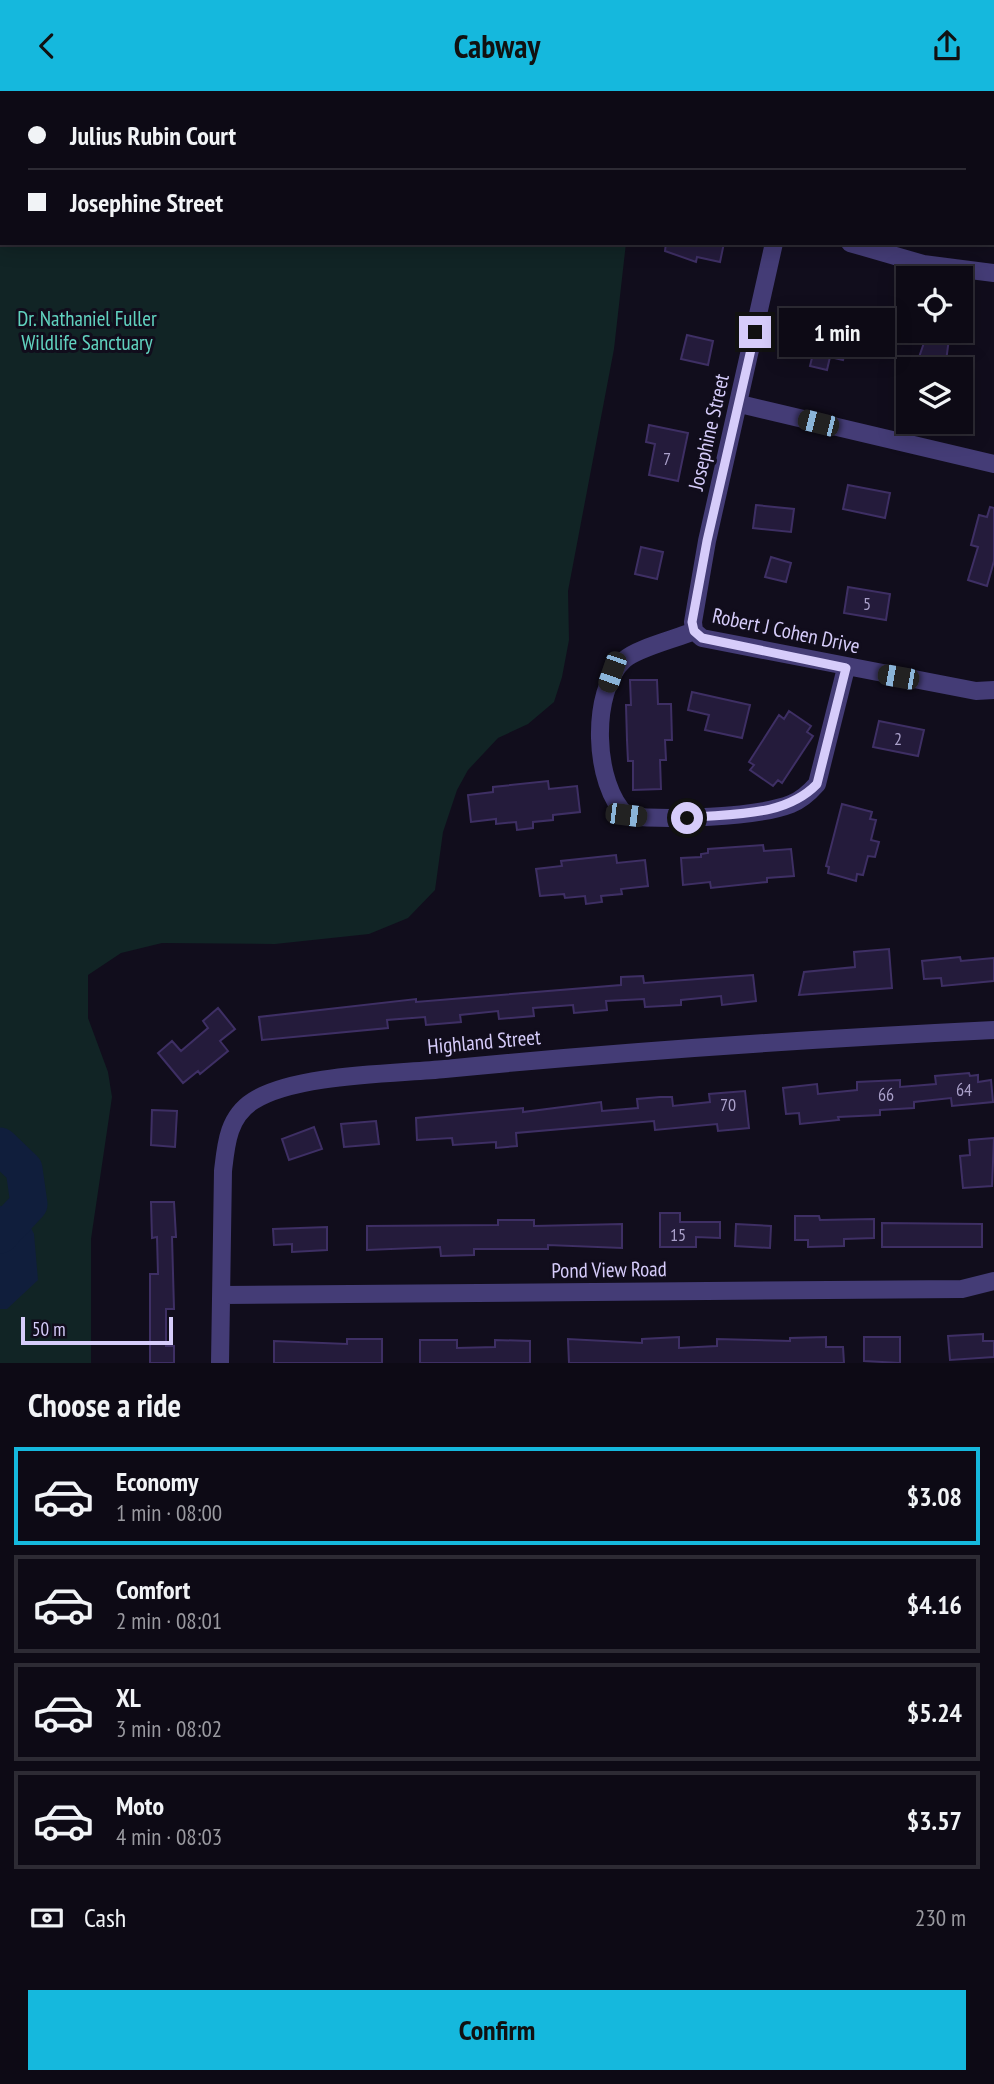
<!DOCTYPE html>
<meta charset="utf-8">
<style>
:root{--surface:#0d0a15;--page:#16131e;--text:#f1f3f6;--muted:#9a9aa0;--line:#2d2b34;--accent:#15b8dd}
body{margin:0;font-family:"PT Sans Narrow",sans-serif;background:var(--page);color:var(--text);height:100vh;display:flex;flex-direction:column;font-size:26px;white-space:nowrap}
*{box-sizing:border-box;margin:0}
p{font-size:23px;color:var(--muted)}
.icon{flex:none;width:38px;height:38px;fill:none;stroke:currentColor;stroke-width:2;stroke-linecap:round;stroke-linejoin:round}
.map{position:relative;height:1272px;overflow:hidden}
.drawer{display:flex;flex-direction:column;background:var(--surface);flex:1}
.drawer>*{flex:none}
.top-card{position:absolute;left:0px;top:0px;width:994px;height:154px;box-shadow:0 4px 18px #0003,0 0 0 2px var(--line);display:grid;align-content:center;height:154px;padding:0 28px;background:var(--surface)}
.controls{position:absolute;left:896px;top:175px;display:grid;gap:14px}
.controls a{display:grid;place-items:center;width:77px;height:77px;border-radius:0px;background:var(--surface);box-shadow:0 4px 18px #0003,0 0 0 2px var(--line);font-size:35px}
.scale{position:absolute;left:21px;bottom:18px;width:152px;box-sizing:border-box;padding-left:7px;border:4px solid #d6ccfa;border-top:0;font-size:19px;line-height:24px;white-space:nowrap;color:#d6ccfa;-webkit-text-stroke:5px #110d1c;paint-order:stroke}
.end{position:absolute;width:32px;height:32px;margin:-16px;border:9px solid #d6ccfa;background:#111;box-shadow:0 0 0 4px #111}
.from{border-radius:50%}
.bubble{position:absolute;height:49px;border-radius:0px;background:var(--surface);box-shadow:0 4px 18px #0003,0 0 0 2px var(--line);font-size:23px;font-weight:700;line-height:49px;text-align:center}
.car{position:absolute;width:21px;height:42px;margin:-21px -10px;border-radius:9px;box-shadow:0 0 5px 2px #0007;background:linear-gradient(#222 24%,#8ab4d8 0 40%,#222 0 76%,#8ab4d8 0 86%,#222 0)}
.top-card b{display:flex;align-items:center;gap:24px;height:66px;font-size:26px}
.top-card b+b{border-top:2px solid var(--line)}
.top-card i{width:18px;height:18px;background:var(--text)}
ul{padding:0;list-style:none}
li{display:flex;align-items:center;gap:21px;height:98px;margin:0 14px 10px;padding:0 14px;border:4px solid var(--line);border-radius:0px}
li div{flex:1}
li b{display:block;font-size:26px}
li em{font-style:normal;font-weight:700}
li.on{border-color:var(--accent)}
li>.icon{width:63px;height:63px;stroke-width:1.5}
h2{padding:0 28px;font-size:32px;line-height:84px}
.pay{display:flex;align-items:center;gap:18px;height:77px;padding:0 28px;font-size:26px}
.pay p{margin-inline-start:auto}
.cta{display:flex;gap:14px;margin-top:auto;padding:14px 28px}
.cta a{flex:1;height:80px;border-radius:0px;background:var(--accent);color:#111;font-size:28px;font-weight:700;line-height:80px;text-align:center}
header{display:flex;justify-content:space-between;align-items:center;height:91px;padding:0 28px;background:var(--accent);color:#111;font-size:32px;font-weight:700}
.map>svg:first-child{display:block}
.green{fill:#112425}
.water{fill:#101e3c}
.lines{fill:none;stroke-linecap:round;stroke-linejoin:round}
.river{stroke:#101e3c;stroke-width:37}
.building{fill:#241b3b;stroke:#3e2f64;stroke-width:2}
.minor{stroke:#443c76;stroke-width:18}
.route{stroke:#d6ccfa;stroke-width:9}
.labels{text-anchor:middle;stroke-width:6;stroke-linejoin:round;paint-order:stroke}
.number-label{font-size:18px;fill:#aaa0ca}
.park-label{font-size:21px;fill:#61d2bf;stroke:#110d1c}
.street-label{font-size:21px;fill:#d6ccfa;stroke:#110d1c}
</style>
<header><svg class="icon" aria-label="back" viewBox="0 0 24 24"><path d="M15 5l-7 7 7 7"/></svg>Cabway<svg class="icon" aria-label="share" viewBox="0 0 24 24"><path d="M12 15V3M7 8l5-5 5 5M5 13v7h14v-7"/></svg></header>
<div class="map">
<svg width="994" height="1272" viewBox="0 0 994 1272">
<rect width="100%" height="100%" fill="#110d1c"/>
<path class="green" d="M 0,0 L 606,2 L 2,2 L 2,152 L 626,152 L 614,258 L 568,500 L 569,549 L 562,586 L 554,611 L 528,633 L 498,647 L 468,679 L 457,699 L 443,741 L 435,799 L 408,827 L 369,843 L 275,853 L 162,852 L 121,862 L 88,884 L 88,927 L 108,981 L 112,1006 L 91,1148 L 91,1272 L 0,1272 Z"/>
<path class="water" d="M 0,1115 L 23,1121 L 34,1143 L 38,1189 L 7,1218 L 0,1218 Z"/>
<g class="lines">
<path class="river" d="M 0,1055 L 24,1078 L 29,1113 L 0,1144"/>
</g>
<path class="building" d="M 666,152 L 724,152 L 720,171 L 697,166 L 696,171 L 665,160 Z
M 848,220 L 875,225 L 867,260 L 847,255 L 843,269 L 830,266 L 827,279 L 810,275 L 820,234 L 843,240 Z
M 928,240 L 950,240 L 945,278 L 915,278 Z
M 687,244 L 713,250 L 708,274 L 681,268 Z
M 649,334 L 688,342 L 678,390 L 649,384 L 655,353 L 646,351 Z
M 848,394 L 890,402 L 885,427 L 843,418 Z
M 756,414 L 794,418 L 791,441 L 753,437 Z
M 990,416 L 994,417 L 994,470 L 987,495 L 968,489 L 978,456 L 971,454 L 979,424 L 987,426 Z
M 641,456 L 663,461 L 657,488 L 635,483 Z
M 771,466 L 791,472 L 786,491 L 765,486 Z
M 848,496 L 890,503 L 886,529 L 844,522 Z
M 630,589 L 657,589 L 658,613 L 671,613 L 672,649 L 665,649 L 666,669 L 660,669 L 661,698 L 633,699 L 633,670 L 628,670 L 627,649 L 626,614 L 631,614 Z
M 692,601 L 750,614 L 742,647 L 705,639 L 709,624 L 688,619 Z
M 789,620 L 811,635 L 807,641 L 813,645 L 782,692 L 778,689 L 773,695 L 750,679 L 754,674 L 749,671 L 779,624 L 784,628 Z
M 879,630 L 924,639 L 918,665 L 873,656 Z
M 548,690 L 549,698 L 577,695 L 580,721 L 553,724 L 553,729 L 533,731 L 533,737 L 517,739 L 516,731 L 496,733 L 496,728 L 471,731 L 468,704 L 493,701 L 493,696 Z
M 842,713 L 872,721 L 870,728 L 876,729 L 871,749 L 879,751 L 875,766 L 868,765 L 863,784 L 857,783 L 856,790 L 828,782 L 829,776 L 826,775 Z
M 763,754 L 764,760 L 791,758 L 794,785 L 767,787 L 767,791 L 711,797 L 710,791 L 683,794 L 681,767 L 701,766 L 701,763 L 708,762 L 708,758 Z
M 616,764 L 617,772 L 645,769 L 648,795 L 621,798 L 622,803 L 601,805 L 602,811 L 586,813 L 585,805 L 565,807 L 564,803 L 540,805 L 536,778 L 562,775 L 561,770 Z
M 889,858 L 892,897 L 799,904 L 804,881 L 855,876 L 854,861 Z
M 960,866 L 961,870 L 994,867 L 994,890 L 942,895 L 941,887 L 924,888 L 922,870 Z
M 753,884 L 756,910 L 722,914 L 721,905 L 681,909 L 681,914 L 645,916 L 644,908 L 606,910 L 607,919 L 574,922 L 573,914 L 533,917 L 534,925 L 499,928 L 498,920 L 460,924 L 461,931 L 426,934 L 425,926 L 387,929 L 388,937 L 262,949 L 259,926 L 416,908 L 416,911 L 621,894 L 621,886 L 643,885 L 644,892 Z
M 218,917 L 235,938 L 220,950 L 228,960 L 200,983 L 198,980 L 183,992 L 158,962 L 172,950 L 181,960 L 208,937 L 203,930 Z
M 969,982 L 970,985 L 978,984 L 978,991 L 991,989 L 993,1011 L 952,1015 L 951,1007 L 914,1011 L 914,1017 L 880,1019 L 880,1024 L 838,1026 L 839,1029 L 800,1033 L 799,1022 L 786,1023 L 783,997 L 817,993 L 818,1003 L 857,999 L 857,991 L 900,989 L 900,996 L 936,993 L 935,985 Z
M 745,1000 L 749,1037 L 718,1040 L 717,1033 L 655,1039 L 654,1030 L 516,1042 L 517,1055 L 496,1057 L 496,1051 L 453,1054 L 452,1047 L 417,1049 L 416,1027 L 523,1017 L 523,1021 L 601,1011 L 602,1020 L 638,1017 L 637,1008 L 660,1006 L 672,1006 L 673,1015 L 710,1011 L 709,1003 Z
M 152,1019 L 177,1020 L 175,1056 L 151,1054 Z
M 376,1030 L 379,1053 L 344,1056 L 341,1033 Z
M 314,1036 L 322,1058 L 289,1069 L 282,1048 Z
M 994,1047 L 992,1095 L 963,1097 L 960,1065 L 970,1064 L 969,1049 Z
M 151,1111 L 174,1111 L 176,1146 L 172,1146 L 174,1218 L 166,1218 L 166,1255 L 174,1255 L 174,1272 L 150,1272 L 150,1183 L 158,1183 L 157,1146 L 152,1147 Z
M 660,1122 L 680,1122 L 680,1131 L 720,1131 L 720,1147 L 696,1146 L 696,1156 L 660,1156 Z
M 795,1125 L 819,1125 L 820,1129 L 874,1128 L 874,1147 L 844,1148 L 844,1155 L 808,1156 L 808,1149 L 795,1149 Z
M 498,1129 L 534,1129 L 534,1135 L 622,1133 L 622,1157 L 548,1154 L 548,1158 L 474,1158 L 474,1164 L 441,1165 L 440,1156 L 367,1159 L 367,1135 L 498,1134 Z
M 882,1132 L 982,1133 L 982,1156 L 882,1156 Z
M 736,1133 L 771,1135 L 770,1157 L 735,1155 Z
M 327,1136 L 327,1159 L 292,1161 L 292,1153 L 274,1154 L 273,1138 Z
M 983,1243 L 983,1250 L 994,1250 L 994,1266 L 950,1269 L 948,1245 Z
M 679,1246 L 679,1257 L 717,1255 L 717,1248 L 790,1250 L 790,1247 L 826,1246 L 826,1256 L 843,1256 L 844,1272 L 569,1272 L 568,1248 L 642,1252 L 642,1248 Z
M 864,1246 L 900,1246 L 900,1272 L 864,1270 Z
M 347,1248 L 382,1248 L 382,1272 L 274,1272 L 274,1250 L 347,1253 Z
M 420,1249 L 457,1249 L 457,1257 L 495,1256 L 495,1249 L 530,1250 L 530,1272 L 420,1272 Z"/>
<g class="lines">
<path class="minor" d="M 850,152 L 923,173 L 994,182
M 740,313 L 994,373
M 694,540 C 676,548 637,557 624,569 C 590,600 593,694 627,725 C 666,729 755,727 791,713 C 801,709 810,701 817,693 L 846,577
M 694,540 L 693,531 L 707,450 L 774,152
M 694,540 L 702,547 L 976,600 L 994,599
M 223,1204 L 962,1198 L 994,1190
M 220,1272 L 223,1080 C 226,1053 228,1026 253,1010 C 295,983 394,983 445,978 C 628,960 810,948 994,939"/>
</g>
<g class="lines">
<path class="route" d="M 687,727 C 731,722 784,727 817,693 L 846,577 L 702,547 L 694,540 L 692,531 L 707,450 L 755,241"/>
</g>
<g class="labels">
<g class="number-label">
<text x="667" y="374">7</text>
<text x="867" y="519">5</text>
<text x="898" y="654">2</text>
<text x="964" y="1005">64</text>
<text x="886" y="1010">66</text>
<text x="728" y="1020">70</text>
<text x="678" y="1150">15</text>
</g>
<g class="park-label">
<text x="87" y="235">Dr. Nathaniel Fuller<tspan x="87" dy="24">Wildlife Sanctuary</tspan></text>
</g>
<g class="street-label">
<text transform="translate(709 341) rotate(-77)" y="7">Josephine Street</text>
<text transform="translate(786 540) rotate(12)" y="7">Robert J Cohen Drive</text>
<text transform="translate(484 951) rotate(-5)" y="7">Highland Street</text>
<text transform="translate(609 1179) rotate(-1)" y="7">Pond View Road</text>
</g>
</g>
</svg>
<div class="controls">
<a><svg class="icon" aria-label="locate" viewBox="0 0 24 24"><circle cx="12" cy="12" r="6"/><path d="M12 2v4M12 18v4M2 12h4M18 12h4"/></svg></a>
<a><svg class="icon" aria-label="layers" viewBox="0 0 24 24"><path d="M12 4l9 5-9 5-9-5zM3 14l9 5 9-5"/></svg></a>
</div>
<div class="scale">50 m</div>
<i class="end from" style="left:687px;top:727px"></i>
<i class="end" style="left:755px;top:241px"></i>
<div class="bubble" style="left:779px;top:217px;width:116px">1 min</div>
<i class="car" style="left:818px;top:332px;rotate:284deg"></i>
<i class="car" style="left:612px;top:581px;rotate:199deg"></i>
<i class="car" style="left:898px;top:586px;rotate:280deg"></i>
<i class="car" style="left:626px;top:724px;rotate:97deg"></i>
<div class="top-card">
<b><i class="from"></i>Julius Rubin Court</b>
<b><i></i>Josephine Street</b>
</div>
</div>
<section class="drawer">
<h2>Choose a ride</h2>
<ul>
<li class="on"><svg class="icon" aria-label="car" viewBox="0 0 24 24"><path d="M5 17H2v-5l4-1 3-4h7l3 4 3 1v5h-3M9 17h6M6 11h13"/><circle cx="7" cy="17" r="2"/><circle cx="17" cy="17" r="2"/></svg><div><b>Economy</b><p>1 min · 08:00</p></div><em>$3.08</em></li>
<li><svg class="icon" aria-label="car" viewBox="0 0 24 24"><path d="M5 17H2v-5l4-1 3-4h7l3 4 3 1v5h-3M9 17h6M6 11h13"/><circle cx="7" cy="17" r="2"/><circle cx="17" cy="17" r="2"/></svg><div><b>Comfort</b><p>2 min · 08:01</p></div><em>$4.16</em></li>
<li><svg class="icon" aria-label="car" viewBox="0 0 24 24"><path d="M5 17H2v-5l4-1 3-4h7l3 4 3 1v5h-3M9 17h6M6 11h13"/><circle cx="7" cy="17" r="2"/><circle cx="17" cy="17" r="2"/></svg><div><b>XL</b><p>3 min · 08:02</p></div><em>$5.24</em></li>
<li><svg class="icon" aria-label="car" viewBox="0 0 24 24"><path d="M5 17H2v-5l4-1 3-4h7l3 4 3 1v5h-3M9 17h6M6 11h13"/><circle cx="7" cy="17" r="2"/><circle cx="17" cy="17" r="2"/></svg><div><b>Moto</b><p>4 min · 08:03</p></div><em>$3.57</em></li>
</ul>
<div class="pay"><svg class="icon" aria-label="cash" viewBox="0 0 24 24"><path d="M3 7h18v10H3z"/><circle cx="12" cy="12" r="2"/></svg>Cash<p>230 m</p></div>
<div class="cta"><a>Confirm</a></div>
</section>
